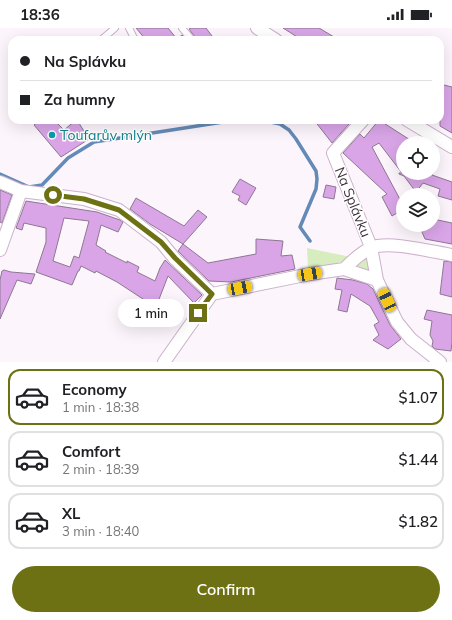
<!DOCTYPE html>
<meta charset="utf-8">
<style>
:root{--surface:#fff;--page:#f2f2f2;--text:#202124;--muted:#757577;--line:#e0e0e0;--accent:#6e7014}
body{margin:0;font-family:Mulish,sans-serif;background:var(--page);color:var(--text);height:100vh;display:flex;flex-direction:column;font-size:15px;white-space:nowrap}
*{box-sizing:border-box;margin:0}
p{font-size:13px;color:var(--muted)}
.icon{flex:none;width:22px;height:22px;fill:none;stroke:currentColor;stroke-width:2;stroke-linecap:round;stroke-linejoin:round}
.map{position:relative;height:334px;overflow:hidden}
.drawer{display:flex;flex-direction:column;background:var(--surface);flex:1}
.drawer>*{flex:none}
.top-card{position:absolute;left:8px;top:8px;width:436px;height:88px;border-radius:12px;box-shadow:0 4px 16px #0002;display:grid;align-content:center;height:88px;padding:0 12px;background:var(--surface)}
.controls{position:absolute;left:396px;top:108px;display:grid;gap:8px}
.controls a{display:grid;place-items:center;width:44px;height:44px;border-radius:50%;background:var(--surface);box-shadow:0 4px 16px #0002;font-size:20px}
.end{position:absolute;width:18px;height:18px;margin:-9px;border:5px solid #6e7014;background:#fff;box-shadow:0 0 0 2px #fff}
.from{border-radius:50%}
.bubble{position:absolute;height:28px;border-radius:14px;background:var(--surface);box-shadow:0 4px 16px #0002;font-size:13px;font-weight:600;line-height:28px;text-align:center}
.car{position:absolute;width:12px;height:24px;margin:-12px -6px;border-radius:5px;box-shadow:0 0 3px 1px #0007;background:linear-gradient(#f5c518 24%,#345 0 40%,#f5c518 0 76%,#345 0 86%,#f5c518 0)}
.top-card b{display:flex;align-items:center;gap:14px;height:38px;font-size:15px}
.top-card b+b{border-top:1px solid var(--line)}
.top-card i{width:10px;height:10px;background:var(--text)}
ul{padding:7px 0 0;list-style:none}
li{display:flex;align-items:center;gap:12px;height:56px;margin:0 8px 6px;padding:0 4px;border:2px solid var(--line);border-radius:12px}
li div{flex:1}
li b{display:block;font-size:15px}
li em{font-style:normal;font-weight:600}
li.active{border-color:var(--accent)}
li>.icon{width:36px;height:36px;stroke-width:1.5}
.button{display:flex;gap:8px;margin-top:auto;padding:8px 12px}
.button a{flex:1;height:46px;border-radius:24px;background:var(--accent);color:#fff;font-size:16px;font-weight:600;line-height:46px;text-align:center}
.status{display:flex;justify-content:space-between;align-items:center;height:28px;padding:0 20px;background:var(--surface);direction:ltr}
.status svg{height:11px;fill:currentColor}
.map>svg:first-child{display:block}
.green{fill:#d8edbf}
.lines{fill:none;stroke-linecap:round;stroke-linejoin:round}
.stream{stroke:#648ab7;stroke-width:3.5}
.building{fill:#d9a5e7;stroke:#8d7793;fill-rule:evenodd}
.lane-casing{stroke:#ccb0cb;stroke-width:8}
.street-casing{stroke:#ccb0cb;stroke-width:14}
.lane{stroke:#fff;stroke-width:6}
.street{stroke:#fff;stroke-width:12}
.route{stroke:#6e7014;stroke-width:5}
.culture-dot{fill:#0f9aa8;stroke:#fff;stroke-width:1.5}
.labels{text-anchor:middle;stroke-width:3;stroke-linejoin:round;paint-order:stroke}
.culture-label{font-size:14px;fill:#0d838f;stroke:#fff;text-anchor:start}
.street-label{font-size:14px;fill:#3d313c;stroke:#fff}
</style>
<div class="status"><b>18:36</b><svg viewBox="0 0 49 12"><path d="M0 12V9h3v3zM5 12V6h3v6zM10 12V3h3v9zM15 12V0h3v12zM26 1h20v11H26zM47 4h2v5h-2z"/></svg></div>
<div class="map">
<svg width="452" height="334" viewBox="0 0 452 334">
<rect width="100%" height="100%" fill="#fcf6fc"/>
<path class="green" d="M 307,220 L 351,229 C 337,237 323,239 308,241 Z
M 366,227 L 371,244 L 355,240 L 355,236 Z"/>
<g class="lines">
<path class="stream" d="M 261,92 L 280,96 L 289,102 L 296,111 L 316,143 L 317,151 L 316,161 L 300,199 L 310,213
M 0,146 L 29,159 L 42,157 L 68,130 L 94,114 L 236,92"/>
</g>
<path class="building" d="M 136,0 L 168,0 L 177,11 L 182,7 L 186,12 L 146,12 Z
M 191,0 L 206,0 L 215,12 L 196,12 L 195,9 L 189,1 Z
M 283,0 L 319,0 L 339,12 L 302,12 Z
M 440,56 L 452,59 L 452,105 L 440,98 Z
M 40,92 L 54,92 L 64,102 L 76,92 L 77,92 L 89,111 L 61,129 L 34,97 Z
M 314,92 L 345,92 L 349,96 L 332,115 Z
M 379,92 L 415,115 L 403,115 L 403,145 L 433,145 L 432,147 L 452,154 L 452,172 L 438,168 L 440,161 L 423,155 L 416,164 L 404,148 L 399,146 L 399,145 L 402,145 L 379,115 L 372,119 L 403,177 L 403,182 L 402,182 L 392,188 L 382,169 L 387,166 L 343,125 L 360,106 L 364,110 Z
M 240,151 L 256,160 L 246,177 L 238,172 L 240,168 L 232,164 Z
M 326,157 L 336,159 L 334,171 L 323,169 Z
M 0,162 L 12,167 L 2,195 L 0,194 Z
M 136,170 L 184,198 L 198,182 L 207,189 L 183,216 L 150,196 L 130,181 Z
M 26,173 L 97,184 L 120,192 L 123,194 L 118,204 L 101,197 L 96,217 L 106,223 L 105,224 L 127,235 L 127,233 L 139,239 L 137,244 L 155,253 L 160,240 L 165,232 L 202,267 L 194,275 L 168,248 L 156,279 L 146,275 L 146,273 L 117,254 L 96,243 L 95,245 L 81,238 L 79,243 L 78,243 L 72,257 L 36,244 L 46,214 L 46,200 L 24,195 L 22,202 L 16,200 ZM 64,190 L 89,193 L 79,230 L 74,228 L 70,239 L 53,233 Z
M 433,191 L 452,195 L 452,216 L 425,211 L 422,204 L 424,197 L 433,197 Z
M 256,211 L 283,213 L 281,228 L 292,227 L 295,241 L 231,254 L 209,253 L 178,223 L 183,216 L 208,235 L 256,226 Z
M 444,233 L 452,234 L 452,269 L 440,266 Z
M 4,242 L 11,244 L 35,246 L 31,256 L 17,252 L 0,291 L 0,252 L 2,243 Z
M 337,250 L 353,252 L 367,256 L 373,261 L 390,297 L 401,311 L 388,321 L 373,312 L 379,307 L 374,297 L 379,294 L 370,278 L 351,266 L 347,284 L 338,282 L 342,262 L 335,261 Z
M 427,282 L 452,287 L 452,314 L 451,323 L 435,321 L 432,318 L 433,313 L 430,307 L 432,293 L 424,291 Z"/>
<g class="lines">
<g class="lane-casing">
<path id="lane" d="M 129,0 L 135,12
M 182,0 L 192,12
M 101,12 L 115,0"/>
</g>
<g class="street-casing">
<path id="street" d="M 257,0 L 276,12
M 363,92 L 333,125 L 371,219 L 377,252 L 397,294 L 411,311 L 440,334
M 407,92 L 452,119
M 0,154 L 21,163 L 84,171 L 119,182 L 161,214 L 175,231 L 212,266 L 310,246 L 344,241 L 377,252
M 0,222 L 21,163
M 344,241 C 351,234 362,224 371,220 C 388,212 433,224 452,227
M 164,334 L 212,266"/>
</g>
<use href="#lane" class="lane"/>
<use href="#street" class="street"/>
</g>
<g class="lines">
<path class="route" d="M 53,167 L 84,171 L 119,182 L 161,214 L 175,230 L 212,266 L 198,285"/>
</g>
<circle class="culture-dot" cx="52" cy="107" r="4"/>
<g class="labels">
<g class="culture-label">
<text x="60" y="112">Toufarův mlýn</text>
</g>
<g class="street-label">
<text transform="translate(353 174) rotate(68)" y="5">Na Splávku</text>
</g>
</g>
</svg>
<div class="controls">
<a><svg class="icon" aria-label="locate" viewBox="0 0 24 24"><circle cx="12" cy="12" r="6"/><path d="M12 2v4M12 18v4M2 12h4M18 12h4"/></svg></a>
<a><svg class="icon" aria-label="layers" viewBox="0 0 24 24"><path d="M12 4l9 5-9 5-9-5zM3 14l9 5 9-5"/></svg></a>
</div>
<i class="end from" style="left:53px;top:167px"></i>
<i class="end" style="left:198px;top:285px"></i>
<div class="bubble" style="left:118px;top:271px;width:66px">1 min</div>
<i class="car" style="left:310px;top:246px;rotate:80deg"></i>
<i class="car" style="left:240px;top:260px;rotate:79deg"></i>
<i class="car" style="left:387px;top:272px;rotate:335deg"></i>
<div class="top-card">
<b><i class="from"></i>Na Splávku</b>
<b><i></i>Za humny</b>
</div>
</div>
<section class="drawer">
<ul>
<li class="active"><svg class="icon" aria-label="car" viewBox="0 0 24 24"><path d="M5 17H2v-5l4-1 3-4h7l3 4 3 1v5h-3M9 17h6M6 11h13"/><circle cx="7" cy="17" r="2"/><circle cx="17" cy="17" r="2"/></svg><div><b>Economy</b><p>1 min · 18:38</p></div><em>$1.07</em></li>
<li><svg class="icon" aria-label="car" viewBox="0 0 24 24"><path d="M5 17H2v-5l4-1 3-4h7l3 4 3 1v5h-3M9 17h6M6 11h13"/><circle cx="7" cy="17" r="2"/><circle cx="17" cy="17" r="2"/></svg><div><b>Comfort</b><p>2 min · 18:39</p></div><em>$1.44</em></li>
<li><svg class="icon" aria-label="car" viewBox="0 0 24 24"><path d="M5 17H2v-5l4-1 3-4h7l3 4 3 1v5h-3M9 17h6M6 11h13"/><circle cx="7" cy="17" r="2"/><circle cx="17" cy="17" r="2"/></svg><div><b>XL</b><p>3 min · 18:40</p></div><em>$1.82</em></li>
</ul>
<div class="button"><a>Confirm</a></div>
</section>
